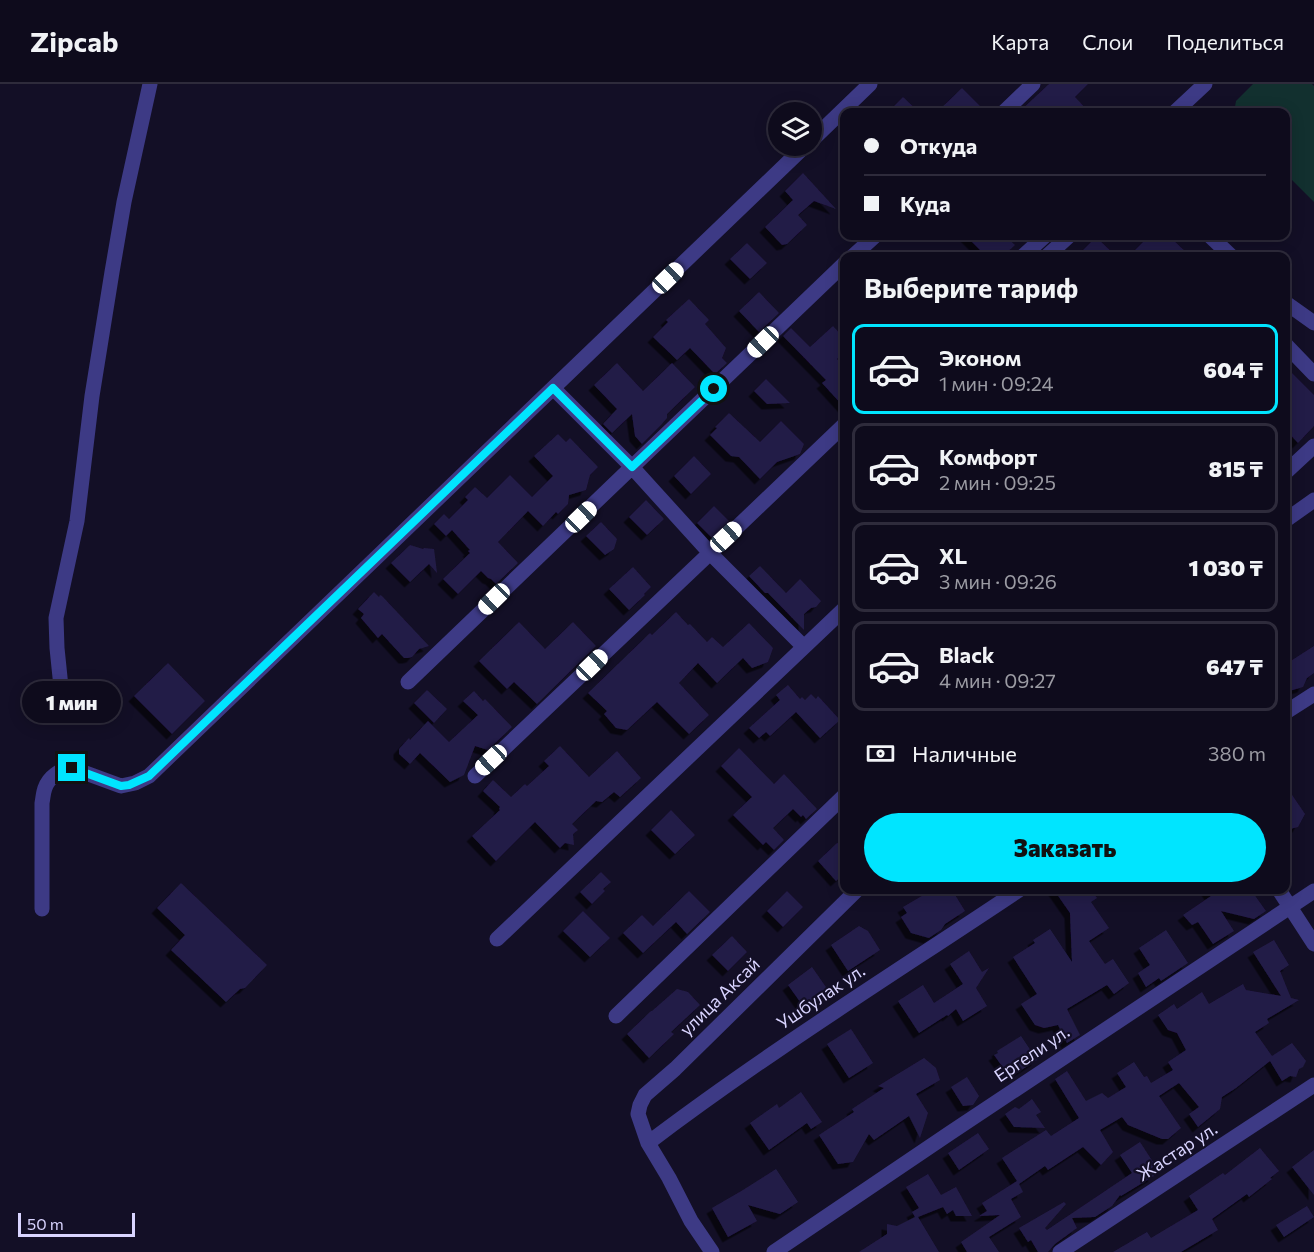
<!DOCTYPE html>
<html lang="ru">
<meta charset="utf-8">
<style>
:root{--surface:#0e0b1c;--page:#171425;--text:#f1f3f6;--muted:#9b9ba3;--line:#2e2b3b;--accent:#00e5ff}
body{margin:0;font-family:Commissioner,sans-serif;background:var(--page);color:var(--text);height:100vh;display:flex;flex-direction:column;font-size:22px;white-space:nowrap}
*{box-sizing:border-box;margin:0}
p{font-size:20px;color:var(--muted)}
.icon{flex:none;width:33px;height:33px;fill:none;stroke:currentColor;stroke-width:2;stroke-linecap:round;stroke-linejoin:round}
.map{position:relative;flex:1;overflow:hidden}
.panel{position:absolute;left:840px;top:168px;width:450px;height:642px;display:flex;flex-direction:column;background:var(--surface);border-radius:12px;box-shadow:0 3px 15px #0003,0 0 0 2px var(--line)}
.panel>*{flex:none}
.guide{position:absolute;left:840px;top:24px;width:450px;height:132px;border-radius:12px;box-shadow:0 3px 15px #0003,0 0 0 2px var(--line);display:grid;align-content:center;height:132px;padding:0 24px;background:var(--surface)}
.tools{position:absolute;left:768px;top:18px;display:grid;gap:12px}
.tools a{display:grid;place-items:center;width:54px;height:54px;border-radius:50%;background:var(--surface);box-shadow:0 3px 15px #0003,0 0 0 2px var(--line);font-size:30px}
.scale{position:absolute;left:18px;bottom:15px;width:117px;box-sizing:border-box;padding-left:6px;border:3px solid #d9d4ff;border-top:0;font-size:16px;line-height:21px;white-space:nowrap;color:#d9d4ff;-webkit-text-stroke:4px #130f26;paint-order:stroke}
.end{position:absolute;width:27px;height:27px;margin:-14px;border:8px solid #00e5ff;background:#111;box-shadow:0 0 0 3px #111}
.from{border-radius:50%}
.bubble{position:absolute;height:42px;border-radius:21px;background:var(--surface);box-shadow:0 3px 15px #0003,0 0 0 2px var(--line);font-size:20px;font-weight:800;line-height:42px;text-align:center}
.car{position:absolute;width:18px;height:36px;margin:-18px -9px;border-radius:8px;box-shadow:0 0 4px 2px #0007;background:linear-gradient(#fff 24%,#345 0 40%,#fff 0 76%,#345 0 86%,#fff 0)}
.guide b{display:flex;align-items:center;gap:21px;height:57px;font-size:22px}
.guide b+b{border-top:2px solid var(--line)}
.guide i{width:15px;height:15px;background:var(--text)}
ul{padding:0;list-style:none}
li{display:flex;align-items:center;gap:18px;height:90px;margin:0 12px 9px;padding:0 12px;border:3px solid var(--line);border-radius:12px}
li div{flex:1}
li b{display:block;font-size:22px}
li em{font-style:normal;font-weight:800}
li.on{border-color:var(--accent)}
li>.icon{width:54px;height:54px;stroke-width:1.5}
h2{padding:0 24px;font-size:27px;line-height:72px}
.pay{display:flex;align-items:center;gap:15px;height:66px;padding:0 24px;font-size:22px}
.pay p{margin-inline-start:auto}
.primary-button{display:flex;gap:12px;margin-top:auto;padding:12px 24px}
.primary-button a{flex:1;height:69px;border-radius:36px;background:var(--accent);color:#111;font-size:24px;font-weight:800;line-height:69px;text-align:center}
header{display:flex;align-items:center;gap:36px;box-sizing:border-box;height:84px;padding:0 30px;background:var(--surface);border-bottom:2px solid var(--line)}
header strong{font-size:28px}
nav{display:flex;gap:33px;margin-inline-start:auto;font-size:21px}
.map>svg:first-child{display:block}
.green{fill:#12302f}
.building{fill:#241b47;filter:url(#shadow)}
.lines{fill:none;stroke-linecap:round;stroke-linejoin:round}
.minor{stroke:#3d3a85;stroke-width:15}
.route{stroke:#00e5ff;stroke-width:8}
.labels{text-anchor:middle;stroke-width:4.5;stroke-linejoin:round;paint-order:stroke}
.street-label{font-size:18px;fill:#d9d4ff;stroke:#130f26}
</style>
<header>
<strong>Zipcab</strong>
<nav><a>Карта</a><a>Слои</a><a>Поделиться</a></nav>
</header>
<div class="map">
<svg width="1314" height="1168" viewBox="0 0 1314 1168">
<defs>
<filter id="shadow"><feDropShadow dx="-5.5" dy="5.5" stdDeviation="0" flood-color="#0009"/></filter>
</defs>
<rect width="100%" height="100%" fill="#130f26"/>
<path class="green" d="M 1253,0 L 1312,0 L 1314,2 L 1314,118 L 1286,90 L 1286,28 L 1234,28 L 1236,17 Z"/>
<path class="building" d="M 1049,0 L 1088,0 L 1075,13 L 1089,28 L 1019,28 Z
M 962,4 L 986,28 L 937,28 Z
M 903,13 L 919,28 L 888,28 Z
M 803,89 L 836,125 L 814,117 L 798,131 L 807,141 L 787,160 L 782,161 L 765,143 L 793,116 L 785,107 Z
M 966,152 L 1005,152 L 1015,161 L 1003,172 L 986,172 Z
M 1149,152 L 1169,152 L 1190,172 L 1129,172 Z
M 1096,153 L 1116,172 L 1077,172 Z
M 747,159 L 767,179 L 750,195 L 730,175 Z
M 759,208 L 779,229 L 759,248 L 739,227 Z
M 689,215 L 709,236 L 705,240 L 726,264 L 722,274 L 727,279 L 715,290 L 690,264 L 677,276 L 653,253 L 668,238 L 666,236 Z
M 833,242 L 844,254 L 844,268 L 837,275 L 844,283 L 844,323 L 822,299 L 826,296 L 783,252 L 791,244 L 810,263 Z
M 617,279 L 643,307 L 672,279 L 695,303 L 667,330 L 667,334 L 661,341 L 642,360 L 635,352 L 632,330 L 612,349 L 603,340 L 617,325 L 594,301 Z
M 1286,283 L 1314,311 L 1314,342 L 1298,359 L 1286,346 Z
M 766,295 L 790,319 L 767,320 L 754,307 Z
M 729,329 L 760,358 L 781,337 L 804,360 L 800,370 L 777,378 L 760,395 L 739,373 L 731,372 L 710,351 L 717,344 L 715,343 Z
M 558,350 L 566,358 L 570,354 L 598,383 L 590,391 L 586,406 L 569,411 L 568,420 L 558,430 L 556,428 L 543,442 L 528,427 L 498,458 L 518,479 L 496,500 L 491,495 L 488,494 L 481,487 L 458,510 L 443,495 L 470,469 L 468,467 L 470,466 L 452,446 L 446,452 L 434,440 L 444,430 L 449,435 L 468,416 L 465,413 L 475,403 L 487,414 L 510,391 L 532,413 L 553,392 L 534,372 Z
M 694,372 L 711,390 L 691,410 L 674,392 Z
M 646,416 L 664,435 L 647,451 L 629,433 Z
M 714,422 L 729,437 L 712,454 L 697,439 Z
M 601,438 L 617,455 L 614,465 L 605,471 L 586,452 Z
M 410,461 L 423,465 L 424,464 L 434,465 L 437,489 L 429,480 L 410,498 L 391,479 Z
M 760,482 L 786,509 L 800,495 L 821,517 L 816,523 L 811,524 L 804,530 L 804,546 L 768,509 L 765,509 L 749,492 Z
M 633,483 L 651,503 L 644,510 L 645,511 L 629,526 L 609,505 Z
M 374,508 L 379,513 L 380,511 L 382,512 L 429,562 L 419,565 L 412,573 L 408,574 L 404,574 L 382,550 L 378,554 L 361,534 L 364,530 L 358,525 Z
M 676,528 L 688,541 L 690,540 L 707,558 L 712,553 L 723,563 L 749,539 L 773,564 L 768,578 L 752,584 L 743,574 L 717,599 L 698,579 L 679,599 L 709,631 L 689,650 L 657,618 L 627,646 L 616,644 L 604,630 L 607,627 L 588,609 L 650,549 L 652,551 Z
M 519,538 L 545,565 L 573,538 L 596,562 L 537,620 L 514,598 L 507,605 L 479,577 Z
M 1314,562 L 1314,589 L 1307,594 L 1303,603 L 1286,608 L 1286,580 Z
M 168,579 L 205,617 L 172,650 L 134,612 Z
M 788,601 L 800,615 L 802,613 L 805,616 L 811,610 L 816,615 L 818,612 L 840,636 L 820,654 L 796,628 L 770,652 L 766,648 L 759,654 L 749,644 L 780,616 L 776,611 Z
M 427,606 L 447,625 L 434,639 L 414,619 Z
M 474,607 L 483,617 L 485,615 L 512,643 L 488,666 L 475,662 L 464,691 L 450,698 L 420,669 L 410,680 L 399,670 L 399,665 L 409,654 L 410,656 L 428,637 L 449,658 L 478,631 L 463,617 Z
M 560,662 L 589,693 L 617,667 L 641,694 L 620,713 L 614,708 L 602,718 L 596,717 L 572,740 L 578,746 L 573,750 L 574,761 L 565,759 L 560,764 L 535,738 L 496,777 L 472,752 L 500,726 L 499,725 L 500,723 L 483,707 L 493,696 L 511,713 L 525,700 L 527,702 L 549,682 L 544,677 Z
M 739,664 L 774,700 L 784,690 L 817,725 L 806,735 L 803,731 L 801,733 L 793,725 L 773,744 L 784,756 L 774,766 L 766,758 L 763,761 L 733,731 L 752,713 L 721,682 Z
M 1286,702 L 1305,730 L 1298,743 L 1286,746 Z
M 671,726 L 695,751 L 675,770 L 651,746 Z
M 837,759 L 844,761 L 844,790 L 836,797 L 818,777 Z
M 601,788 L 611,798 L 603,805 L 605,807 L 592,820 L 580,808 Z
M 181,799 L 267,881 L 245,904 L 240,905 L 226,918 L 171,866 L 185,851 L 157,824 Z
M 932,806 L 952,806 L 965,827 L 945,840 L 941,846 L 929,854 L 911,849 L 901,833 L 907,829 L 903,823 Z
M 1054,806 L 1091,806 L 1097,814 L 1091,818 L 1109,844 L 1089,857 L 1105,880 L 1113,875 L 1129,899 L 1114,910 L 1107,901 L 1067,925 L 1080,951 L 1067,959 L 1058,941 L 1044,944 L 1035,941 L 1021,920 L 1037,910 L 1013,873 L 1035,859 L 1033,856 L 1050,845 L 1072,878 L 1070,829 Z
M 1207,806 L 1251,806 L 1266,827 L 1254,835 L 1221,827 L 1234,847 L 1213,860 L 1198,838 L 1192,841 L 1183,831 L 1211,812 Z
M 689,807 L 710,828 L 687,850 L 676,838 L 643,869 L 623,849 L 642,831 L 653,842 Z
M 787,807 L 803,823 L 783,843 L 767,827 Z
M 583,827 L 610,854 L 590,873 L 563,847 Z
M 859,842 L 868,847 L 880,866 L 848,887 L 831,861 Z
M 1166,846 L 1188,879 L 1161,897 L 1159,894 L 1146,903 L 1138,889 L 1150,881 L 1139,864 Z
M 732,852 L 747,868 L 728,887 L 712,871 Z
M 1274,856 L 1289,881 L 1280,887 L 1291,914 L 1299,916 L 1267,935 L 1269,939 L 1255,948 L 1272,972 L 1292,959 L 1306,977 L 1303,983 L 1299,985 L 1296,993 L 1290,992 L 1282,997 L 1270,977 L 1236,1004 L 1222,1013 L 1220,1025 L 1198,1043 L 1189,1030 L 1199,1023 L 1179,999 L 1159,1012 L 1181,1044 L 1168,1055 L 1162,1055 L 1128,1041 L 1122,1033 L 1100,1046 L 1113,1068 L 1101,1081 L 1083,1063 L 1048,1086 L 1045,1082 L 1019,1100 L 1023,1108 L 1011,1115 L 1021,1133 L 989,1153 L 999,1168 L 967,1168 L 961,1158 L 1000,1131 L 979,1132 L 987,1127 L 982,1119 L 1017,1097 L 1002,1074 L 1046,1046 L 1051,1052 L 1079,1034 L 1055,995 L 1067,987 L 1086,1017 L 1102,1009 L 1108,1014 L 1126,1003 L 1117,989 L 1134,978 L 1144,993 L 1147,992 L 1151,999 L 1173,986 L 1168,978 L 1186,966 L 1177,949 L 1168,946 L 1158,931 L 1174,920 L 1177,925 L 1202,908 L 1209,920 L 1243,900 L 1246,906 L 1281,912 L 1253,868 Z
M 969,867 L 982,888 L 989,884 L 976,904 L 987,922 L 963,937 L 956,925 L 948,932 L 947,931 L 919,949 L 898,917 L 923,901 L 934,919 L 963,900 L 950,880 Z
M 812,883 L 828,906 L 814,916 L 810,921 L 803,922 L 788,901 Z
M 677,905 L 688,908 L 700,921 L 671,948 L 674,950 L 649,974 L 627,950 L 651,927 L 652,927 Z
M 851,945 L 873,979 L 849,994 L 827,960 Z
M 1021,952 L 1037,976 L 1012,992 L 1006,984 L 1004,985 L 994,971 L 998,969 L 997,967 Z
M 924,974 L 936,984 L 940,996 L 916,1010 L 928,1029 L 920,1054 L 909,1032 L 874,1056 L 869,1050 L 853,1078 L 838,1080 L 819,1051 L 854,1028 L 852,1025 L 884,1004 L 878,1002 Z
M 967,993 L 979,1012 L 973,1021 L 963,1022 L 951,1003 Z
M 801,1008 L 822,1038 L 811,1045 L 807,1039 L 769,1066 L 750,1039 L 777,1020 L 779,1024 Z
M 1032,1015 L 1041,1028 L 1036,1031 L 1045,1044 L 1014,1043 L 1005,1030 L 1015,1023 L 1019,1025 Z
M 978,1049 L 989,1065 L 959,1086 L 948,1069 Z
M 1140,1058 L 1155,1081 L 1150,1086 L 1154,1092 L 1121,1112 L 1120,1111 L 1112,1122 L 1095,1133 L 1072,1134 L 1077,1144 L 1055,1160 L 1048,1168 L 1038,1168 L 1031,1156 L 1028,1158 L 1019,1144 L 1064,1118 L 1066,1120 L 1045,1144 L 1047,1146 L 1132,1089 L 1120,1071 Z
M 1260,1064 L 1279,1087 L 1270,1094 L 1272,1095 L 1249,1113 L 1247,1110 L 1212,1135 L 1218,1146 L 1181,1168 L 1113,1168 L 1147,1148 L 1151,1154 L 1198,1126 L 1189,1112 L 1223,1089 L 1225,1091 Z
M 1314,1066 L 1314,1111 L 1292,1083 Z
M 776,1085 L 798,1118 L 780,1130 L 748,1121 L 757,1137 L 728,1153 L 712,1124 L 743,1106 Z
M 928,1090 L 941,1111 L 956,1103 L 972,1132 L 956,1132 L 953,1126 L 947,1130 L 943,1123 L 918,1133 L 939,1168 L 859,1168 L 887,1150 L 887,1140 L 897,1142 L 915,1133 L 912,1128 L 919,1124 L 906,1103 Z
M 1307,1122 L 1314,1133 L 1284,1153 L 1276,1141 Z"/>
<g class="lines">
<path class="minor" d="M 1004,28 L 1033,0
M 1175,28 L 1205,0
M 812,56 L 870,0
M 1210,152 L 1231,172
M 853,172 L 875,152
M 1023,172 L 1045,152
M 1047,172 L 1069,152
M 1286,219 L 1314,239
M 1286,261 L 1314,290
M 553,304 L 632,383 L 844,180
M 1286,388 L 1314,362
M 1286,436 L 1314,416
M 804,563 L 710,469 L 844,341
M 408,598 L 632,383 L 710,469 L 475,692
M 66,614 L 61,603 L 57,564 L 56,534 L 77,437 L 92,312 L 112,188 L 124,118 L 150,0
M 1286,628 L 1314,610
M 1279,806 L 1314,860
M 42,825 L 42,719 C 43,715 43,709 45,704 C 49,693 60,685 72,684 L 121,702 L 135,699 L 149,692 L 805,62
M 497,855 L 844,525
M 616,932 L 844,712
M 648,1059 C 768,968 895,889 1019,806
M 712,1168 L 691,1137 L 669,1094 L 648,1059 L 638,1030 L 640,1021 L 645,1011 L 675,985 L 857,806
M 774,1168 L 950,1049 L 1314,807
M 1060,1168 L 1314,1001"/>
</g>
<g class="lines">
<path class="route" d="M 72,684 L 121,702 L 129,701 L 149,692 L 553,304 L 632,383 L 714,305"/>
</g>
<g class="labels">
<g class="street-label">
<text transform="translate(720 913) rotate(-44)" y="6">улица Аксай</text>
<text transform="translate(821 913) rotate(-34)" y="6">Ушбулак ул.</text>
<text transform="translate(1032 970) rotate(-34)" y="6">Ергели ул.</text>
<text transform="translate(1177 1068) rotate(-33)" y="6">Жастар ул.</text>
</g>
</g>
</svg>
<div class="tools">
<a><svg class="icon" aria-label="layers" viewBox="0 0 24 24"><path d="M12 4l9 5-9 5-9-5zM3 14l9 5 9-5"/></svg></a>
</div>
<div class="scale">50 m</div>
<i class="end from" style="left:714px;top:305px"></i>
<i class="end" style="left:72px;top:684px"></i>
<div class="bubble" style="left:22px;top:597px;width:99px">1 мин</div>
<i class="car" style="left:668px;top:194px;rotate:46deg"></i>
<i class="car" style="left:763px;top:258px;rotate:226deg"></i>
<i class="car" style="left:581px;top:433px;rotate:46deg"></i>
<i class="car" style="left:726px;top:453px;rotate:47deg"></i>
<i class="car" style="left:494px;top:515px;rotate:226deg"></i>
<i class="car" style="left:592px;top:581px;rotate:46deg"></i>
<i class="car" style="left:491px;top:676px;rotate:227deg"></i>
<div class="guide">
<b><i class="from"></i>Откуда</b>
<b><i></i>Куда</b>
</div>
<section class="panel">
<h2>Выберите тариф</h2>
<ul>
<li class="on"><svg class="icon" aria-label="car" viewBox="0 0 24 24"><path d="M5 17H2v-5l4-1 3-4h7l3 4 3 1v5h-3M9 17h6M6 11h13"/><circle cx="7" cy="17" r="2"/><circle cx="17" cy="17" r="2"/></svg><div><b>Эконом</b><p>1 мин · 09:24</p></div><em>604 ₸</em></li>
<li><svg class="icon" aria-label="car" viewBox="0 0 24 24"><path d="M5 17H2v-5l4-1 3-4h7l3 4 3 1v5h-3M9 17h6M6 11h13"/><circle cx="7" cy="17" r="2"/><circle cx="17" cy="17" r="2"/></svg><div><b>Комфорт</b><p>2 мин · 09:25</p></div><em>815 ₸</em></li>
<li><svg class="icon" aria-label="car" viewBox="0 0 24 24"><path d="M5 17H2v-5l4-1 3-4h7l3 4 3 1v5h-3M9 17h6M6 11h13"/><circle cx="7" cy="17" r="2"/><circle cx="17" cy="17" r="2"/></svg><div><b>XL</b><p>3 мин · 09:26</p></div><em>1 030 ₸</em></li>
<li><svg class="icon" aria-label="car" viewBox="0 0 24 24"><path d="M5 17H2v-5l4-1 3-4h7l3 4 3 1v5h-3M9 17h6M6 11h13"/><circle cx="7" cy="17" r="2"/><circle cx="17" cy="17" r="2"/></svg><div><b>Black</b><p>4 мин · 09:27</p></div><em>647 ₸</em></li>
</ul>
<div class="pay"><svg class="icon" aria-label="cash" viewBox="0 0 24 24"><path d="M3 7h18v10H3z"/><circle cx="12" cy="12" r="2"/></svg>Наличные<p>380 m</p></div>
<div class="primary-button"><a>Заказать</a></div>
</section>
</div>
